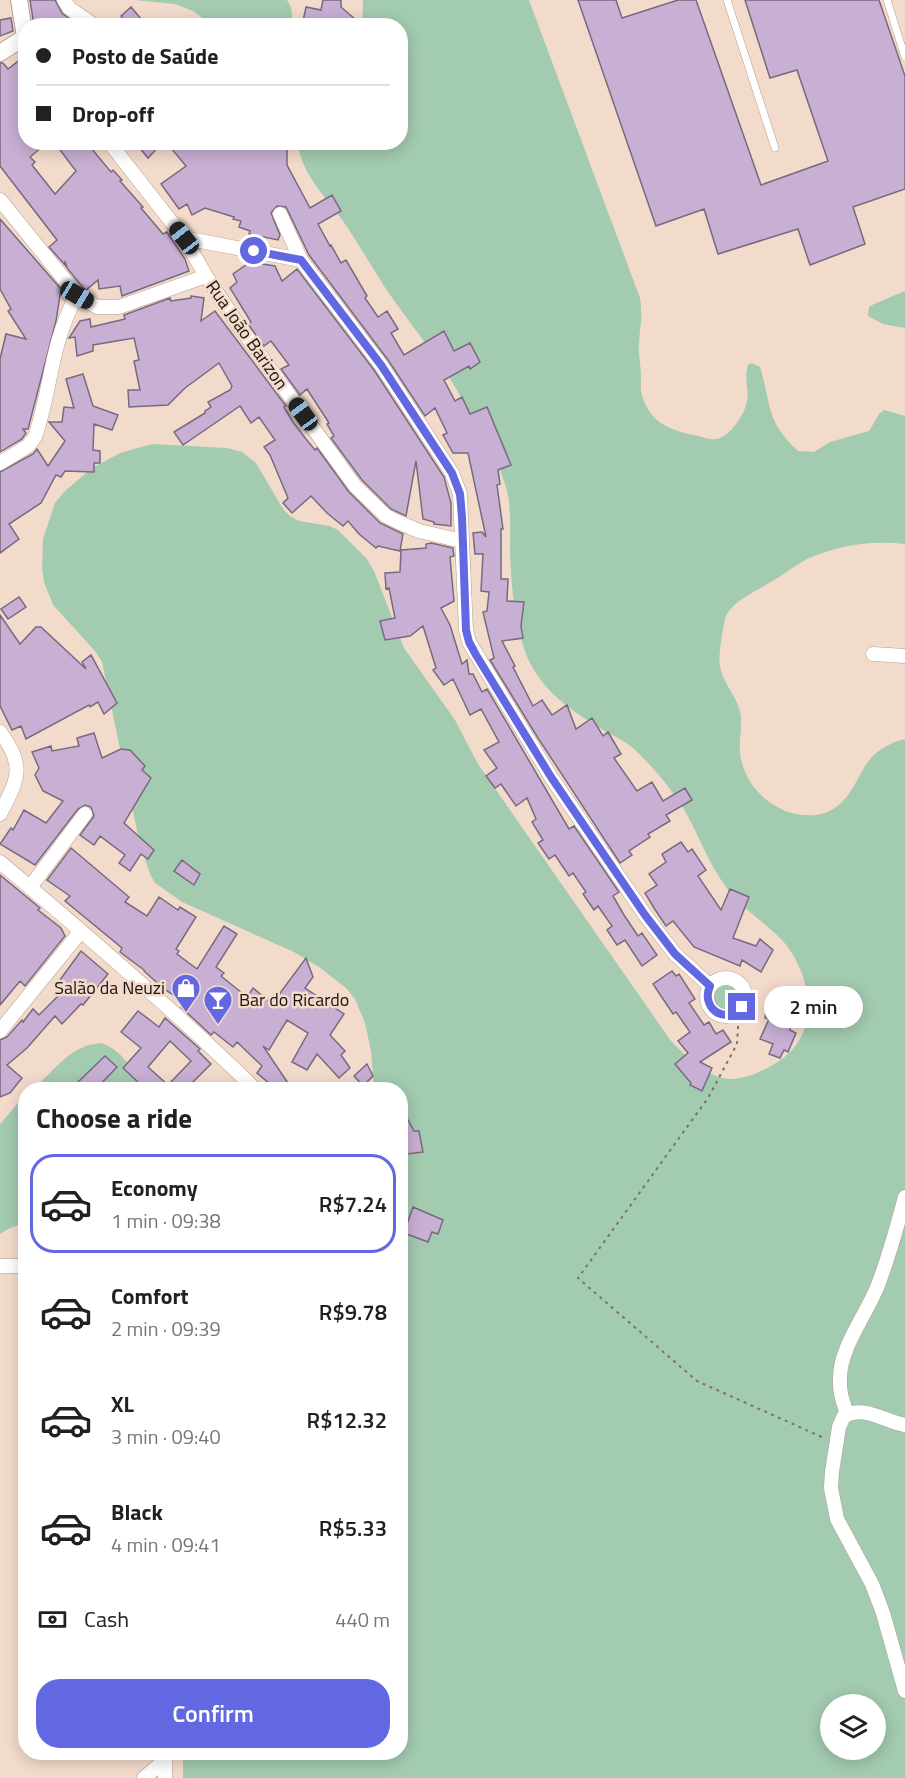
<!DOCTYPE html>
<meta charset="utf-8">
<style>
:root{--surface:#fff;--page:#f2f2f2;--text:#202124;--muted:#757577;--line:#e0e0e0;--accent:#6268e1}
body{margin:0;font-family:"Titillium Web",sans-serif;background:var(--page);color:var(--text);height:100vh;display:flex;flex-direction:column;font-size:22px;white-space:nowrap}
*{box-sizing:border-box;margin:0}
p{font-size:20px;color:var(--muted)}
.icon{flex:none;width:33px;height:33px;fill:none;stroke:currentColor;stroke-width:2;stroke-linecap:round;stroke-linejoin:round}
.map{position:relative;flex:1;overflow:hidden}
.details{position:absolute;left:18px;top:1082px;width:390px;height:678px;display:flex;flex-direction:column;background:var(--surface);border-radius:24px;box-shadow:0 3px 15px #0003}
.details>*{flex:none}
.guide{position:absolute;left:18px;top:18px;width:390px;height:132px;border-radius:24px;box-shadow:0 3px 15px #0003;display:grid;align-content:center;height:132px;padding:0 18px;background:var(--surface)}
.buttons{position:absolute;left:820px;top:1694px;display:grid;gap:12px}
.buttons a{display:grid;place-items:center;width:66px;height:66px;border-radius:50%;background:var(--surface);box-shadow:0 3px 15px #0003;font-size:30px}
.end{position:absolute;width:27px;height:27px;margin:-14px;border:8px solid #6268e1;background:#fff;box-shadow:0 0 0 3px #fff}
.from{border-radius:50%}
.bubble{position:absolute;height:42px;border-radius:21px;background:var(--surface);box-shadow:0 3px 15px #0003;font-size:20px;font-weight:600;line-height:42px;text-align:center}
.car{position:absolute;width:18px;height:36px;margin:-18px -9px;border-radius:8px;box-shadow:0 0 4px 2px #0007;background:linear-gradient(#222 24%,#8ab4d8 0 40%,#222 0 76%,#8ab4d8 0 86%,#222 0)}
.guide b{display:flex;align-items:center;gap:21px;height:57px;font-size:22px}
.guide b+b{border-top:2px solid var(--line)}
.guide i{width:15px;height:15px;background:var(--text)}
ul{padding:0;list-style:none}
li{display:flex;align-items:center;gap:18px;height:99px;margin:0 12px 9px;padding:0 6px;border:3px solid transparent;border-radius:24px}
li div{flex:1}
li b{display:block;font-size:22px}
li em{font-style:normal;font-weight:600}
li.current{border-color:var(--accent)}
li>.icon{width:54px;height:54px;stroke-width:1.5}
h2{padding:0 18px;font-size:27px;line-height:72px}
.pay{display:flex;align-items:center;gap:15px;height:66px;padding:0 18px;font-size:22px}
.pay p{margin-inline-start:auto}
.primary-button{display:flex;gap:12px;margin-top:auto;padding:12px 18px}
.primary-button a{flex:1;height:69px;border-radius:24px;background:var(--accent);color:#fff;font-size:24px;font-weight:600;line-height:69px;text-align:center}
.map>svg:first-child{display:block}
.green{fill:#a3cbb0;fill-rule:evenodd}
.building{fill:#c8afd4;stroke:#786a7e;stroke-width:1.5;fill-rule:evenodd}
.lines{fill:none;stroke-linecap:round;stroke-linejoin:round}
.service-casing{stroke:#b69f91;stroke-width:8}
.minor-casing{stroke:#b69f91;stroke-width:15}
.tertiary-casing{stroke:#b69f91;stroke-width:18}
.path{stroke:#807066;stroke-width:2;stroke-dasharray:3 4.5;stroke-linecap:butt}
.service{stroke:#fff;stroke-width:7}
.minor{stroke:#fff;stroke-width:14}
.tertiary{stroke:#fff;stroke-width:16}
.route{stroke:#6268e1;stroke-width:8}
.labels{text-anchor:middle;stroke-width:5;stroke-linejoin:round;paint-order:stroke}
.street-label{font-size:18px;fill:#1b130e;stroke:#f3dbcc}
.poi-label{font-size:18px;fill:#1b130e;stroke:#f3dbcc;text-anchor:end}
</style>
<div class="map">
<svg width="905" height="1778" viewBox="0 0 905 1778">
<rect width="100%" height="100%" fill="#f3dbcc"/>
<path class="green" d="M 135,0 L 287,0 L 291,7 L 293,23 L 293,26 L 212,25 L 193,11 L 175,4 Z
M 363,0 L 529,0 L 640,298 C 643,317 640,326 639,344 C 638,355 641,366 641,376 C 641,383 640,389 642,395 C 650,424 672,431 698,436 C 706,438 713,441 720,438 C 729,434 735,426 740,418 C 755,394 742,385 748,365 L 752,363 L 760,367 C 772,406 765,420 798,451 L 814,452 L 830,442 L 869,431 L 879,414 L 884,410 L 905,416 L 905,544 C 872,540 838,545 807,559 C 794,566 782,576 769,583 C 756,591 733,601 726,616 C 723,625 718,656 720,666 C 722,682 736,695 740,711 C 743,725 739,738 740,752 C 743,788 778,819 816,815 C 846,811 853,785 867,763 C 875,751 891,742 905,739 L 905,1778 L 183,1778 L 183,1752 L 400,1752 L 400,1089 L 374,1089 L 371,1051 L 365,1023 L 355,999 L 346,988 L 319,967 L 294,952 L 182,902 L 155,883 L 150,874 L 140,845 L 102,662 L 95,651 L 53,605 L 44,582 L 42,568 L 43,539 L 55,503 L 65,491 L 92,468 L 120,453 L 152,444 L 227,448 L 242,452 L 256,463 L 283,509 L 290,516 L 299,521 L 330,526 L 338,530 L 366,558 L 374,571 L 404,648 L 455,720 L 478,764 L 512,813 L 671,1041 C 687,1057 709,1080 733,1079 C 753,1077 780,1064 793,1049 C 820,1017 807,966 780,938 C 762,920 741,908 726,887 C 709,864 699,836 685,811 C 671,788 654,768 634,749 C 626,741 613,736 603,730 C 576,713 551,698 534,670 C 515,639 511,586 510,550 C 510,532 511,513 508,495 C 501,462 478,431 463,401 C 442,361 411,326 386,289 C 372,267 358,243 343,221 C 326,197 301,174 298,143 L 400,142 L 400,26 L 362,25 ZM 831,1704 L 876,1704 L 876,1749 L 831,1749 Z
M 905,291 L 905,328 L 883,324 L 868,316 L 869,307 L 874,304 Z
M711 997a15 15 0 1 1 30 0a15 15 0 1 1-30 0Z
M 102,1043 C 123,1051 133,1070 143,1089 L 33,1089 C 57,1069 69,1045 102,1043 Z
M 25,1095 L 25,1223 L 10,1228 L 0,1234 L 0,1124 Z"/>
<path class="building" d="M 30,0 L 55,0 L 62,13 L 78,26 L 34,26 Z
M 323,0 L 341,0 L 341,7 L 363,26 L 302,26 L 306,7 L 321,10 Z
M 578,0 L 616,0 L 622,18 L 678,0 L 696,0 L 761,185 L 828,161 L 797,70 L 770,78 L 745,0 L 879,0 L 905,76 L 905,189 L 853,207 L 865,244 L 810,265 L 798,229 L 718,254 L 704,209 L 656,226 Z
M 131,7 L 147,26 L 129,26 L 121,16 Z
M 11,18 L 13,31 L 0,36 L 0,20 Z
M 26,55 L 26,142 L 48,142 L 30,157 L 35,162 L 32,165 L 55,194 L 76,171 L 54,142 L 86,142 L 111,172 L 113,170 L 122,180 L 120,181 L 143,207 L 141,208 L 163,234 L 167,232 L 185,259 L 189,271 L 122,296 L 120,286 L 99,289 L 98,280 L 86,290 L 84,289 L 67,268 L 65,261 L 65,265 L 49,247 L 57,240 L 0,166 L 0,63 L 3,63 L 8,69 Z
M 135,142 L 163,142 L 148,158 Z
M 166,142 L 287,142 L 287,165 L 310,208 L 332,195 L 341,211 L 318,224 L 330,246 L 331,245 L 341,263 L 346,260 L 367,296 L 365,298 L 378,317 L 387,311 L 398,329 L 391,333 L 404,355 L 444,331 L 454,351 L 470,343 L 480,362 L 470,369 L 469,366 L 444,380 L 455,401 L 462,397 L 470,414 L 487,407 L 511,465 L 498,470 L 500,484 L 497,485 L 503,529 L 501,529 L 501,579 L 508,579 L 507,601 L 524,602 L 521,626 L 523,638 L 502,641 L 515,666 L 513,667 L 533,706 L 542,700 L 552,715 L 567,705 L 576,729 L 592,718 L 603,736 L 608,732 L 621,754 L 614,758 L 637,791 L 652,782 L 663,801 L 685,788 L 692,800 L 666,815 L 670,821 L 648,834 L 650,837 L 629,851 L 632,855 L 620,863 L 538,738 L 490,660 L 494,658 L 483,612 L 487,611 L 489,592 L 481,591 L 483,554 L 475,554 L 473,533 L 482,532 L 486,537 L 468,453 L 453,453 L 443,435 L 447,433 L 435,408 L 425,416 L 388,360 L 309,255 L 286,207 L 277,206 L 271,213 L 280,235 L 278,240 L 249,234 L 250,231 L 239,227 L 241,221 L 233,219 L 234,217 L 205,208 L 192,215 L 187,204 L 179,209 L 161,184 L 186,166 Z
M 0,219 L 61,289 L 56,321 L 28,429 L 23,429 L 26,433 L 22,439 L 0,452 L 0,359 L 6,334 L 26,339 L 8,311 L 11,309 L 0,289 Z
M 250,262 L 275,266 L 282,281 L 297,269 L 374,370 L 444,477 L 451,503 L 451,526 L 434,524 L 434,522 L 423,519 L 416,461 L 406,516 L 391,509 L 362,480 L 331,438 L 334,436 L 327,424 L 329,423 L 307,389 L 300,395 L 281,369 L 289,365 L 271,341 L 264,346 L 248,324 L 251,322 L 230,288 L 237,282 L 233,274 Z
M 191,296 L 204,298 L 201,321 L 215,311 L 286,406 L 284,407 L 293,422 L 306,439 L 315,450 L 317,448 L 349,492 L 380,523 L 403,534 L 400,551 L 378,546 L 376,548 L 359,534 L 348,521 L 343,526 L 327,513 L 311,496 L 292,513 L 283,503 L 288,498 L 270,455 L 264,447 L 275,440 L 259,417 L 251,423 L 240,406 L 183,445 L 174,432 L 205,413 L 205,411 L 211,407 L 208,402 L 230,390 L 232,386 L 219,363 L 185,388 L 168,405 L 129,407 L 128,390 L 140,390 L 134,361 L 139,360 L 134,338 L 93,345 L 93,351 L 77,356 L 75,337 L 69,338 L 80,321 L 90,319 L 91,327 L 125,319 L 124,315 L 170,298 L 171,301 L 191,298 Z
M 83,374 L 93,406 L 118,415 L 112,430 L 94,424 L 93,450 L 100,451 L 100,463 L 94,463 L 94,472 L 65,471 L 61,477 L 56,475 L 41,503 L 9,524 L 19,539 L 0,553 L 0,472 L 33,454 L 37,449 L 48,466 L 65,441 L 49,422 L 62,422 L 64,407 L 74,408 L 66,379 Z
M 431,543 L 453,548 L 453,550 L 454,556 L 450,557 L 454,601 L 441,608 L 450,625 L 462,664 L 467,660 L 469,674 L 473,674 L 482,692 L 487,689 L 569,829 L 574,826 L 619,892 L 613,896 L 624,915 L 638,936 L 642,933 L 657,955 L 642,966 L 625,940 L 617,945 L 607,930 L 612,926 L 598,906 L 594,910 L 583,894 L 586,892 L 573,873 L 569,876 L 555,855 L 549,859 L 538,843 L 543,840 L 532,822 L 536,819 L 527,798 L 516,806 L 501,784 L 495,788 L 486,776 L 497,768 L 484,750 L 499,742 L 481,709 L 470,715 L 453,679 L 444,685 L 433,670 L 436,668 L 423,626 L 410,636 L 385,640 L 380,621 L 395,618 L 389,588 L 386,589 L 385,573 L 400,572 L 401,550 L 426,548 L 426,544 Z
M 19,597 L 26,607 L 8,619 L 1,609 Z
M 0,615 L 20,644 L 36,627 L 41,627 L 86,669 L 82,662 L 91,655 L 117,703 L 104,714 L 98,702 L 90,707 L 89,705 L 26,739 L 21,726 L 12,730 L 0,706 Z
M 94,733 L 102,758 L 121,749 L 130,750 L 145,766 L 142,770 L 151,778 L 124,823 L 154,850 L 148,859 L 141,854 L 130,871 L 119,863 L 125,855 L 100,836 L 94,845 L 80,835 L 94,816 L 91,807 L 85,805 L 78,809 L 35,865 L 0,844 L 11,828 L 13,830 L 24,810 L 46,823 L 63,801 L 43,791 L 35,775 L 39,768 L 32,752 L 51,746 L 52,751 L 79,746 L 77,738 Z
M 681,842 L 688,852 L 692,849 L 706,870 L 698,876 L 721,910 L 730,889 L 749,897 L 733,938 L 756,946 L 760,939 L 773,950 L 761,972 L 742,960 L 740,966 L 694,947 L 673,921 L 666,926 L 654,908 L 645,893 L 657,885 L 649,874 L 666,862 L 662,854 Z
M 71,848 L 129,897 L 125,902 L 147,916 L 159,897 L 178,910 L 180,907 L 196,917 L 176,949 L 179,951 L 177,954 L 197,969 L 224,926 L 237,934 L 216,967 L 224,973 L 221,976 L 247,997 L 253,988 L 272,1004 L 306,958 L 313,977 L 305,988 L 344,1014 L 330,1035 L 345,1051 L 341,1055 L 350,1068 L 339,1078 L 317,1054 L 307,1070 L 292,1062 L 308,1033 L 287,1020 L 269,1050 L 263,1046 L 292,1089 L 276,1089 L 257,1073 L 262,1066 L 237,1042 L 233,1047 L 214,1032 L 211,1035 L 181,1007 L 184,1002 L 164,989 L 144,971 L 144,970 L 120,952 L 122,948 L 65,901 L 70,896 L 47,880 Z
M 182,860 L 200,874 L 194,885 L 174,871 Z
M 0,875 L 40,908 L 38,910 L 61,928 L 65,936 L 25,986 L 20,981 L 0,1005 Z
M 81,951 L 108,974 L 83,1005 L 81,1004 L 62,1024 L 55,1016 L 27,1048 L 7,1065 L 22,1078 L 10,1093 L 0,1097 L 0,1040 L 7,1037 L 22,1020 L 23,1022 L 33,1009 L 39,1015 L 64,990 L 57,984 Z
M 672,971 L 676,976 L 679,974 L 695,999 L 689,1003 L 704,1025 L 709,1022 L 716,1034 L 723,1030 L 731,1042 L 700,1062 L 712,1068 L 702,1091 L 690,1085 L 691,1083 L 675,1064 L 688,1053 L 678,1041 L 690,1032 L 676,1012 L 673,1014 L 653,984 Z
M 781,997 L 795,999 L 790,1030 L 796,1033 L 788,1052 L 784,1050 L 780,1058 L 769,1054 L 773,1044 L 760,1039 L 769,1019 L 765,1018 L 768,1000 L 781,1002 Z
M 138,1011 L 159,1027 L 165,1018 L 200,1049 L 198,1051 L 211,1064 L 186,1089 L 135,1089 L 140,1084 L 123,1068 L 141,1048 L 121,1032 ZM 170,1041 L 191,1061 L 168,1085 L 148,1067 Z
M 105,1056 L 117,1067 L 96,1089 L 82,1089 L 76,1084 Z
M 367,1064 L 373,1076 L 363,1086 L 354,1076 Z
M 401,1107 L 414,1131 L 419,1131 L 423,1152 L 407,1154 L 400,1116 Z
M 413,1207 L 443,1220 L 438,1234 L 432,1232 L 428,1242 L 404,1233 Z"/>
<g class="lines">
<g class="service-casing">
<path id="service" d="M 727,0 L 775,148
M 887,0 L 905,57"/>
</g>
<g class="minor-casing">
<path id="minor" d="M 64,0 L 69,8 L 95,26
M 109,142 L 184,238 L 206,276 L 239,326 L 355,486 L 386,516 L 398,522 L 419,531 L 462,541
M 0,200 L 77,295 L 97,307 L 119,307 L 206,276
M 280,214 L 301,260
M 184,238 L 301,260 L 381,365 L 452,473 L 460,494 L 466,630 L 469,642 L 551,777 L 645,915 L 675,954 L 710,986
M 0,463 L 28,446 L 35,437 C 52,387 50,344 77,295
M 873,654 L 905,656
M 0,732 C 26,766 18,779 0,814
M 0,862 C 87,935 174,1010 255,1089
M 31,886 L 85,814
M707 997a19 19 0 1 1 38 0a19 19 0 1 1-38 0Z
M 0,1031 L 81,931
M 0,1266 L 26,1266
M 847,1414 C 843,1402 839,1391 840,1378 C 840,1347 867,1314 878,1285 C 889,1256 897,1227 905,1197
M 905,1425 C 884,1421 864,1405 844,1416 L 839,1427 L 832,1472 L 831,1488 L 837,1519 L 872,1584 L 883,1613 L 905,1691
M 144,1778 L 165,1760
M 165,1778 L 165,1754"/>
</g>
<g class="tertiary-casing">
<path id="tertiary" d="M 0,53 L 25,37 L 19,0"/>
</g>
<path class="path" d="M 739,1011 L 737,1044 L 708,1098 L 578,1278 L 697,1381 L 824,1438"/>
<use href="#service" class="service"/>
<use href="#minor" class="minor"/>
<use href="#tertiary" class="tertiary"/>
</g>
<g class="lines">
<path class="route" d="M 254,251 L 301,260 L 381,365 L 452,473 L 460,494 L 462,517 L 466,630 L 469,642 L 476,655 L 551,777 L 645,915 L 675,954 L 710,986 C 700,1008 726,1026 742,1007"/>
</g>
<defs>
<g id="shop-pin" transform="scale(1.5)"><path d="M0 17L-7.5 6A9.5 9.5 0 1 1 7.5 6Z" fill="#6268e1" stroke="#f3dbcc"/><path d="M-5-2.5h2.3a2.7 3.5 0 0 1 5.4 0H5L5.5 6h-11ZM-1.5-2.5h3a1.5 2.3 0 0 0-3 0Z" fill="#fff"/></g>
<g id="bar-pin" transform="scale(1.5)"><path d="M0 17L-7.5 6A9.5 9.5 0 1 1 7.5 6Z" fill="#6268e1" stroke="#f3dbcc"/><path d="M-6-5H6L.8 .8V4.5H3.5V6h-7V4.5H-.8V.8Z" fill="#fff"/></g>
</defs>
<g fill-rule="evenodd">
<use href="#shop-pin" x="186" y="988"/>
<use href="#bar-pin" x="218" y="1000"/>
</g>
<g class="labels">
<g class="street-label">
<text transform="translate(247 335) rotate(55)" y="6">Rua João Barizon</text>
</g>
<g class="poi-label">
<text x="165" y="994">Salão da Neuzi</text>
<text x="239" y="1006" text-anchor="start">Bar do Ricardo</text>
</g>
</g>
</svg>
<div class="buttons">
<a><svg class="icon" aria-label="layers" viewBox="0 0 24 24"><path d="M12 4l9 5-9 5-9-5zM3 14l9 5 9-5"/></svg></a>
</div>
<i class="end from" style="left:254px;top:251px"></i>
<i class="end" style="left:742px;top:1007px"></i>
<div class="bubble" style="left:764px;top:986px;width:99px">2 min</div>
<i class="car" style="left:184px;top:238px;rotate:322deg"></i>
<i class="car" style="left:77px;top:295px;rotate:121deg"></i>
<i class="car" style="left:303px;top:414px;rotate:324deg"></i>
<div class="guide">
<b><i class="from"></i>Posto de Saúde</b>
<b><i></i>Drop-off</b>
</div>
<section class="details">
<h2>Choose a ride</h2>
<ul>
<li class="current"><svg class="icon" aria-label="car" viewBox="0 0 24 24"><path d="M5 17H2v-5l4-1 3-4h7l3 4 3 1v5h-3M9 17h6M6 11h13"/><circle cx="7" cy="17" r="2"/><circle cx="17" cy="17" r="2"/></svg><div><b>Economy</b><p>1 min · 09:38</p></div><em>R$7.24</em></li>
<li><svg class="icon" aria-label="car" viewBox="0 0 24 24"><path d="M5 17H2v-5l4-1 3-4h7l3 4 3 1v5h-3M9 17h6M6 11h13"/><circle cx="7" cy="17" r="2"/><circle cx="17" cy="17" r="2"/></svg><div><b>Comfort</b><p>2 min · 09:39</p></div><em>R$9.78</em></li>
<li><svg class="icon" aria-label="car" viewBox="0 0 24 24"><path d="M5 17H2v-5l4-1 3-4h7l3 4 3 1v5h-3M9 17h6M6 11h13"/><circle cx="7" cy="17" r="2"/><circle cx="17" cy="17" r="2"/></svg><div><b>XL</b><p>3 min · 09:40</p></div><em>R$12.32</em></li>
<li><svg class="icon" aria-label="car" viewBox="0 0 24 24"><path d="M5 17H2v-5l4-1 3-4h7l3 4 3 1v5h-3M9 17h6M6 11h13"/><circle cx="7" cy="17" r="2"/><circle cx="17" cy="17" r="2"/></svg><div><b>Black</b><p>4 min · 09:41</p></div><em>R$5.33</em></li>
</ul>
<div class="pay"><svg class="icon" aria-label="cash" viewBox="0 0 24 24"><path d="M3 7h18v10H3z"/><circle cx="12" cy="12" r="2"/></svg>Cash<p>440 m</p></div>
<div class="primary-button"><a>Confirm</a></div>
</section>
</div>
